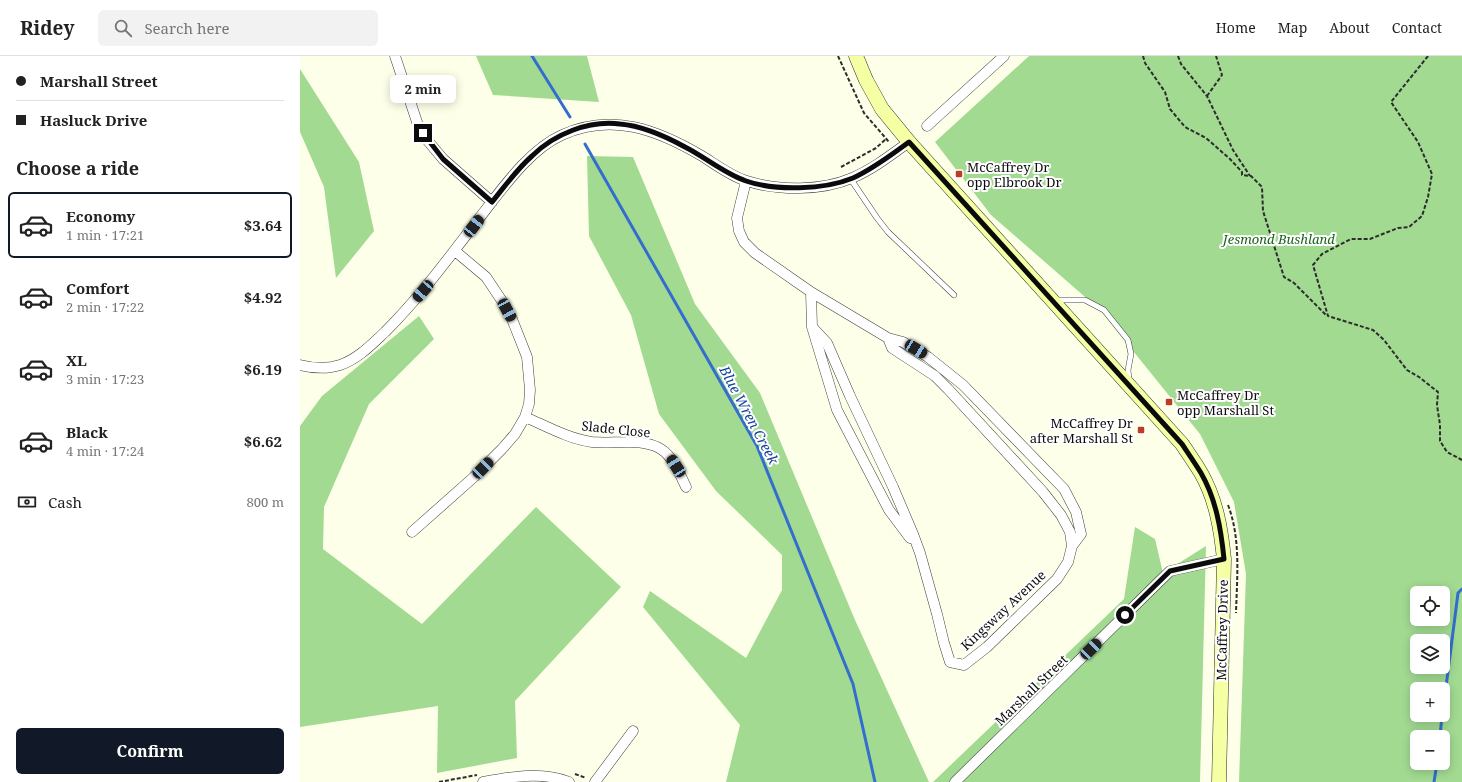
<!DOCTYPE html>
<meta charset="utf-8">
<style>
:root{--surface:#fff;--page:#f2f2f2;--text:#222;--muted:#767676;--line:#e0e0e0;--accent:#111827}
body{margin:0;font-family:"Noto Serif",serif;background:var(--page);color:var(--text);height:100vh;display:flex;flex-direction:column;font-size:15px;white-space:nowrap}
*{box-sizing:border-box;margin:0}
p{font-size:13px;color:var(--muted)}
.icon{flex:none;width:22px;height:22px;fill:none;stroke:currentColor;stroke-width:2;stroke-linecap:round;stroke-linejoin:round}
.map{position:relative;flex:1;overflow:hidden}
.details{display:flex;flex-direction:column;background:var(--surface);width:300px}
.details>*{flex:none}
.guide{display:grid;align-content:center;height:88px;padding:0 16px;background:var(--surface)}
.controls{position:absolute;left:1110px;top:530px;display:grid;gap:8px}
.controls a{display:grid;place-items:center;width:40px;height:40px;border-radius:6px;background:var(--surface);box-shadow:0 2px 10px #0003;font-size:20px}
.end{position:absolute;width:18px;height:18px;margin:-9px;border:5px solid #0b0b0b;background:#fff;box-shadow:0 0 0 2px #fff}
.from{border-radius:50%}
.bubble{position:absolute;height:28px;border-radius:6px;background:var(--surface);box-shadow:0 2px 10px #0003;font-size:13px;font-weight:700;line-height:28px;text-align:center}
.car{position:absolute;width:12px;height:24px;margin:-12px -6px;border-radius:5px;box-shadow:0 0 3px 1px #0007;background:linear-gradient(#222 24%,#8ab4d8 0 40%,#222 0 76%,#8ab4d8 0 86%,#222 0)}
.guide b{display:flex;align-items:center;gap:14px;height:38px;font-size:15px}
.guide b+b{border-top:1px solid var(--line)}
.guide i{width:10px;height:10px;background:var(--text)}
ul{padding:0;list-style:none}
li{display:flex;align-items:center;gap:12px;height:66px;margin:0 8px 6px;padding:0 8px;border:2px solid transparent;border-radius:6px}
li div{flex:1}
li b{display:block;font-size:15px}
li em{font-style:normal;font-weight:700}
li.current{border-color:var(--accent)}
li>.icon{width:36px;height:36px;stroke-width:1.5}
h2{padding:0 16px;font-size:18px;line-height:48px}
.pay{display:flex;align-items:center;gap:10px;height:44px;padding:0 16px;font-size:15px}
.pay p{margin-inline-start:auto}
.primary-button{display:flex;gap:8px;margin-top:auto;padding:8px 16px}
.primary-button a{flex:1;height:46px;border-radius:6px;background:var(--accent);color:#fff;font-size:16px;font-weight:700;line-height:46px;text-align:center}
header{display:flex;align-items:center;gap:24px;box-sizing:border-box;height:56px;padding:0 20px;background:var(--surface);border-bottom:1px solid var(--line)}
header strong{font-size:19px}
nav{display:flex;gap:22px;margin-inline-start:auto;font-size:14px}
.search{width:280px;height:36px;background:var(--page);display:flex;align-items:center;gap:10px;box-sizing:border-box;padding:0 14px;border-radius:6px;color:var(--muted);font-size:15px}
main{display:flex;flex:1;min-height:0}
.map>svg:first-child{display:block}
.forest{fill:#a2da92;fill-rule:evenodd}
.lines{fill:none;stroke-linecap:round;stroke-linejoin:round}
.stream{stroke:#336ecf;stroke-width:3}
.service-casing{stroke:#3e3e3e;stroke-width:6}
.minor-casing{stroke:#3e3e3e;stroke-width:11}
.secondary-casing{stroke:#2d2d2d;stroke-width:15}
.path{stroke:#2d2d2d;stroke-width:2;stroke-dasharray:4 2;stroke-linecap:butt}
.service{stroke:#fff;stroke-width:5}
.minor{stroke:#fff;stroke-width:10}
.secondary{stroke:#f5ffa4;stroke-width:14}
.route{stroke:#0b0b0b;stroke-width:5}
.poi-dot{fill:#bc3d22;stroke:#fff;stroke-width:1.5}
.labels{text-anchor:middle;stroke-width:4;stroke-linejoin:round;paint-order:stroke}
.poi-label{font-size:13px;fill:#0b0b0b;stroke:#fff;text-anchor:start}
.park-label{font-size:13px;font-style:italic;fill:#1b621d;stroke:#fff}
.street-label{font-size:13px;fill:#0b0b0b;stroke:#fff}
.water-label{font-size:14px;font-style:italic;fill:#14429d;stroke:#fff}
</style>
<header>
<strong>Ridey</strong>
<div class="search"><svg class="icon" aria-label="search" viewBox="0 0 24 24"><circle cx="10" cy="10" r="6"/><path d="M15 15l6 6"/></svg>Search here</div>
<nav><a>Home</a><a>Map</a><a>About</a><a>Contact</a></nav>
</header>
<main>
<section class="details">
<div class="guide">
<b><i class="from"></i>Marshall Street</b>
<b><i></i>Hasluck Drive</b>
</div>
<h2>Choose a ride</h2>
<ul>
<li class="current"><svg class="icon" aria-label="car" viewBox="0 0 24 24"><path d="M5 17H2v-5l4-1 3-4h7l3 4 3 1v5h-3M9 17h6M6 11h13"/><circle cx="7" cy="17" r="2"/><circle cx="17" cy="17" r="2"/></svg><div><b>Economy</b><p>1 min · 17:21</p></div><em>$3.64</em></li>
<li><svg class="icon" aria-label="car" viewBox="0 0 24 24"><path d="M5 17H2v-5l4-1 3-4h7l3 4 3 1v5h-3M9 17h6M6 11h13"/><circle cx="7" cy="17" r="2"/><circle cx="17" cy="17" r="2"/></svg><div><b>Comfort</b><p>2 min · 17:22</p></div><em>$4.92</em></li>
<li><svg class="icon" aria-label="car" viewBox="0 0 24 24"><path d="M5 17H2v-5l4-1 3-4h7l3 4 3 1v5h-3M9 17h6M6 11h13"/><circle cx="7" cy="17" r="2"/><circle cx="17" cy="17" r="2"/></svg><div><b>XL</b><p>3 min · 17:23</p></div><em>$6.19</em></li>
<li><svg class="icon" aria-label="car" viewBox="0 0 24 24"><path d="M5 17H2v-5l4-1 3-4h7l3 4 3 1v5h-3M9 17h6M6 11h13"/><circle cx="7" cy="17" r="2"/><circle cx="17" cy="17" r="2"/></svg><div><b>Black</b><p>4 min · 17:24</p></div><em>$6.62</em></li>
</ul>
<div class="pay"><svg class="icon" aria-label="cash" viewBox="0 0 24 24"><path d="M3 7h18v10H3z"/><circle cx="12" cy="12" r="2"/></svg>Cash<p>800 m</p></div>
<div class="primary-button"><a>Confirm</a></div>
</section>
<div class="map">
<svg width="1162" height="726" viewBox="0 0 1162 726">
<rect width="100%" height="100%" fill="#feffe9"/>
<path class="forest" d="M 176,0 L 287,0 L 299,46 L 193,39 Z
M 729,0 L 1162,0 L 1162,726 L 939,726 L 946,518 L 934,446 L 900,378 L 800,254 L 691,159 L 635,86 ZM 1117,537 L 1143,537 L 1143,563 L 1117,563 ZM 1117,585 L 1143,585 L 1143,611 L 1117,611 ZM 1117,633 L 1143,633 L 1143,659 L 1117,659 ZM 1117,681 L 1143,681 L 1143,707 L 1117,707 Z
M 0,13 L 59,106 L 74,175 L 36,222 L 24,131 L 0,76 Z
M 287,100 L 333,101 L 395,248 L 460,337 L 555,564 L 629,726 L 426,726 L 440,669 L 343,551 L 350,535 L 446,602 L 482,534 L 482,499 L 416,435 L 359,358 L 331,259 L 289,180 Z
M 119,260 L 134,283 L 69,348 L 24,451 L 23,493 L 122,568 L 236,451 L 321,531 L 215,645 L 217,702 L 137,717 L 138,650 L 0,671 L 0,370 L 22,340 Z
M 835,471 L 855,483 L 863,517 L 906,490 L 900,726 L 633,726 L 824,543 Z"/>
<g class="lines">
<path class="stream" d="M 232,0 L 270,61
M 285,88 L 457,390 L 553,628 L 575,726
M 1143,654 L 1158,537 L 1162,533
M 1140,681 L 1142,659
M 1134,726 L 1137,707"/>
<g class="service-casing">
<path id="service" d="M 550,122 L 577,162 L 588,176 L 654,239
M 756,244 L 785,244 L 804,254 L 828,284 L 831,298 L 828,314 L 829,324"/>
</g>
<g class="minor-casing">
<path id="minor" d="M 95,0 L 118,69 L 128,85 L 143,103 L 192,146
M 627,70 L 704,0
M 446,125 L 437,162 L 439,175 L 444,186 L 455,197 L 511,236 L 588,282 L 603,286 L 628,301 L 663,329 L 764,433 L 776,456 L 781,478 L 772,490 L 768,506 L 757,523 L 687,591 L 664,609 L 650,606 L 644,587 L 637,558 L 620,497 L 613,478 L 593,431 L 550,340 L 527,287 L 512,271
M 511,236 L 512,271 L 537,354 L 589,454 L 610,482
M 588,282 L 592,292 L 635,320 L 648,333 L 743,436 L 761,459 L 770,476 L 772,490
M 0,309 C 12,312 28,313 40,309 C 58,303 72,288 85,276 C 119,242 148,203 177,165 C 200,136 228,94 262,79 C 312,56 358,74 402,100 C 415,108 432,121 447,125 C 478,135 522,135 552,122 C 573,113 591,99 609,86
M 225,361 C 246,370 269,383 292,386 C 303,387 314,386 326,386 C 365,385 371,399 386,431
M 112,476 L 174,421 L 202,393 L 215,378 L 225,361 L 229,348 L 230,334 L 227,301 L 212,263 L 202,245 L 186,221 L 155,195
M 183,726 C 210,721 242,715 269,726
M 295,726 L 333,675
M 655,726 L 870,515 L 924,503"/>
</g>
<g class="secondary-casing">
<path id="secondary" d="M 556,0 L 566,24 L 582,53 L 609,86 L 882,388 C 888,397 895,407 901,417 C 916,443 921,473 924,503 L 919,726"/>
</g>
<path class="path" d="M 538,0 L 564,57 L 589,86
M 843,0 L 845,7 L 865,36 L 870,53 L 885,71 L 906,82 L 930,103 L 942,116 L 942,119 L 951,120 L 962,131 L 963,155 L 984,221 L 994,227 L 1026,259
M 878,0 L 881,8 L 907,40 L 933,94 L 950,120
M 1128,0 L 1091,46 L 1118,86 L 1132,118 L 1128,141 L 1122,160 L 1109,171 L 1098,172 L 1070,183 L 1051,183 L 1022,198 L 1013,209 L 1028,260 L 1073,274 L 1084,284 L 1107,314 L 1119,321 L 1138,336 L 1137,349 L 1140,369 L 1140,385 L 1147,396 L 1162,404
M 907,40 L 922,19 L 916,0
M 541,111 L 576,92 L 586,83
M 928,449 C 941,483 937,521 936,557
M 275,718 L 286,722
M 139,726 L 177,719"/>
<use href="#service" class="service"/>
<use href="#minor" class="minor"/>
<use href="#secondary" class="secondary"/>
</g>
<g class="lines">
<path class="route" d="M 123,77 L 143,103 L 192,146 C 205,130 217,113 232,100 C 254,78 289,64 320,68 C 343,70 365,80 385,91 C 405,101 425,118 446,125 C 475,135 524,134 553,122 C 573,113 591,99 609,86 L 882,388 C 888,397 895,407 901,417 C 916,443 921,473 924,503 L 870,515 L 825,559"/>
</g>
<g class="poi-dot">
<rect x="655" y="114" width="8" height="8" rx="2"/>
<rect x="865" y="342" width="8" height="8" rx="2"/>
<rect x="837" y="370" width="8" height="8" rx="2"/>
</g>
<g class="labels">
<g class="poi-label">
<text x="667" y="116">McCaffrey Dr<tspan x="667" dy="15">opp Elbrook Dr</tspan></text>
<text x="877" y="344">McCaffrey Dr<tspan x="877" dy="15">opp Marshall St</tspan></text>
<text x="833" y="372" text-anchor="end">McCaffrey Dr<tspan x="833" dy="15">after Marshall St</tspan></text>
</g>
<g class="park-label">
<text x="979" y="188">Jesmond Bushland</text>
</g>
<g class="street-label">
<text transform="translate(316 373) rotate(6)" y="5">Slade Close</text>
<text transform="translate(703 554) rotate(-43)" y="5">Kingsway Avenue</text>
<text transform="translate(922 574) rotate(-89)" y="5">McCaffrey Drive</text>
<text transform="translate(731 634) rotate(-44)" y="5">Marshall Street</text>
</g>
<g class="water-label">
<text transform="translate(449 359) rotate(62)" y="5">Blue Wren Creek</text>
</g>
</g>
</svg>
<div class="controls">
<a><svg class="icon" aria-label="locate" viewBox="0 0 24 24"><circle cx="12" cy="12" r="6"/><path d="M12 2v4M12 18v4M2 12h4M18 12h4"/></svg></a>
<a><svg class="icon" aria-label="layers" viewBox="0 0 24 24"><path d="M12 4l9 5-9 5-9-5zM3 14l9 5 9-5"/></svg></a>
<a>+</a>
<a>−</a>
</div>
<i class="end from" style="left:825px;top:559px"></i>
<i class="end" style="left:123px;top:77px"></i>
<div class="bubble" style="left:90px;top:19px;width:66px">2 min</div>
<i class="car" style="left:174px;top:170px;rotate:38deg"></i>
<i class="car" style="left:123px;top:235px;rotate:221deg"></i>
<i class="car" style="left:207px;top:254px;rotate:152deg"></i>
<i class="car" style="left:616px;top:293px;rotate:121deg"></i>
<i class="car" style="left:376px;top:410px;rotate:327deg"></i>
<i class="car" style="left:183px;top:412px;rotate:45deg"></i>
<i class="car" style="left:791px;top:593px;rotate:46deg"></i>
</div>
</main>
